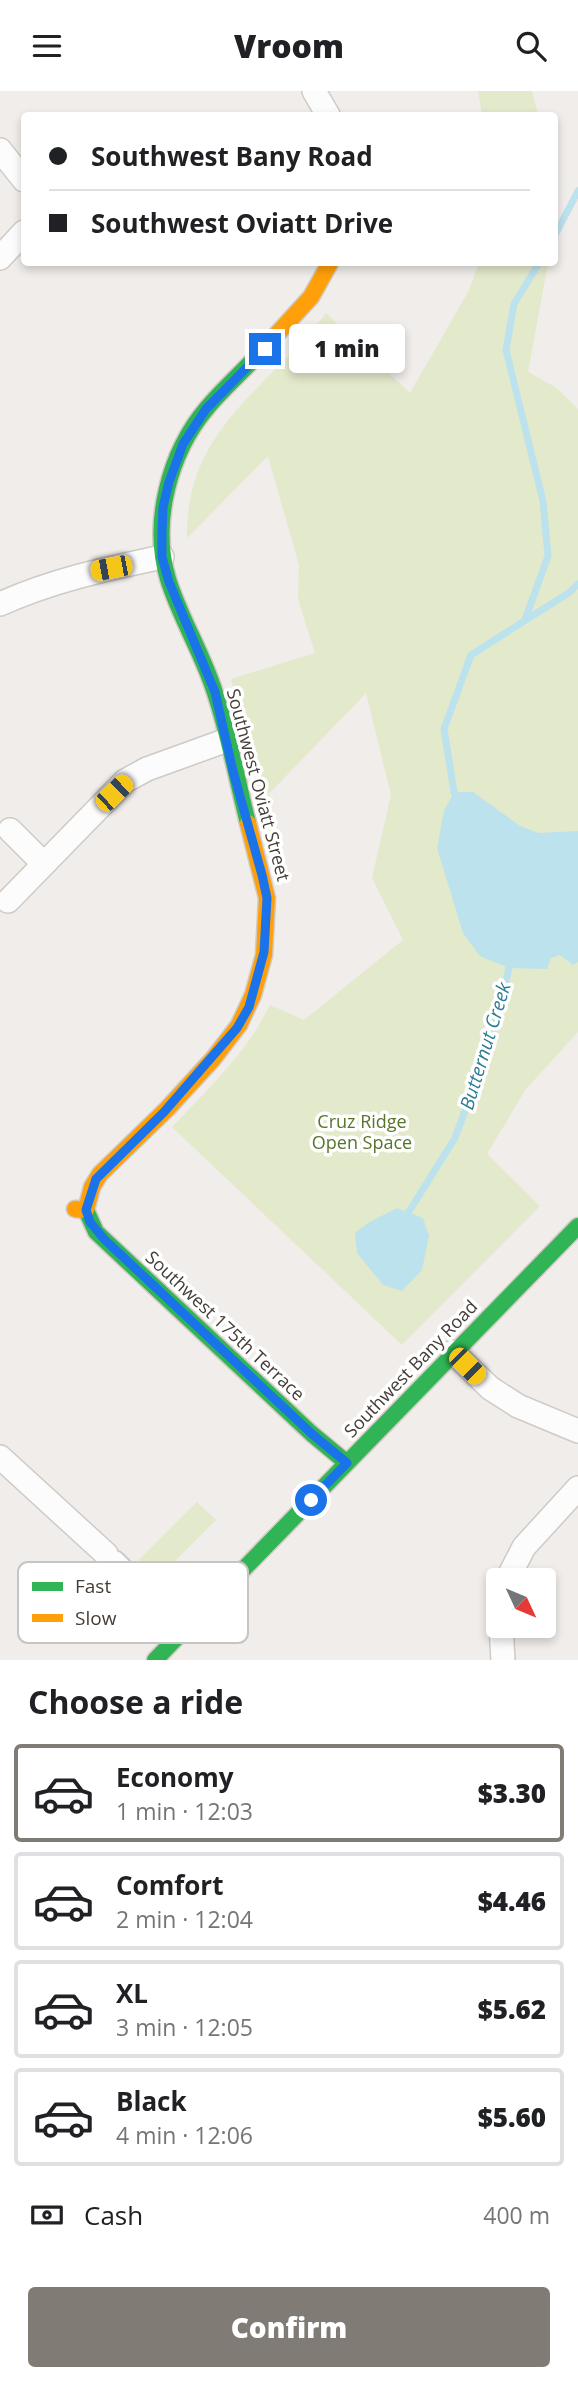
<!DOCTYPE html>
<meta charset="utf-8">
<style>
:root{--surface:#fff;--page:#f2f2f2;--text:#202124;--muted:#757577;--line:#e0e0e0;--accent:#817b75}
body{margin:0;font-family:"Open Sans",sans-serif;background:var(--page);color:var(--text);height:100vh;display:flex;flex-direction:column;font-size:26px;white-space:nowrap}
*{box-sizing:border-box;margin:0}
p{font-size:23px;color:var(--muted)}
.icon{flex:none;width:38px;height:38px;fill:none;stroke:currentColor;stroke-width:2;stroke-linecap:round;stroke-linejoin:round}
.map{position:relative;height:1569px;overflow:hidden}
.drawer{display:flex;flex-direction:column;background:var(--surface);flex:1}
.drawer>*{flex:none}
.guide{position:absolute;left:21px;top:21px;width:537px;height:154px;border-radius:7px;box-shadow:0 4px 10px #0003;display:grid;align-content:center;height:154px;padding:0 28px;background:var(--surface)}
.needle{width:46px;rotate:134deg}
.fabs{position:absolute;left:486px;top:1477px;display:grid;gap:14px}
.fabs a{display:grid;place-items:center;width:70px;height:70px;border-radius:7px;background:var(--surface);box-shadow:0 4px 10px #0003;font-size:35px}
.end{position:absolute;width:32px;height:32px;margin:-16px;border:9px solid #1a73e8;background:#fff;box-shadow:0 0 0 4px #fff}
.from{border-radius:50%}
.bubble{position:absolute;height:49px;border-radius:7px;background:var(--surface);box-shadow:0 4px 10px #0003;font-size:23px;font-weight:800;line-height:49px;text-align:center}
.car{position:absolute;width:21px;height:42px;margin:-21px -10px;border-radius:9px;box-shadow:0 0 5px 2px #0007;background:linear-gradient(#f5c518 24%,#345 0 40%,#f5c518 0 76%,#345 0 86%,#f5c518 0)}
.guide b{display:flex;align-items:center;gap:24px;height:66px;font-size:26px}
.guide b+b{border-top:2px solid var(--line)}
.guide i{width:18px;height:18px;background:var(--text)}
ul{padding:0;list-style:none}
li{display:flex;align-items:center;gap:21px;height:98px;margin:0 14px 10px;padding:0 14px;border:4px solid var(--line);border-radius:7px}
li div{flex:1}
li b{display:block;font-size:26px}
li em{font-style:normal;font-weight:800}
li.current{border-color:var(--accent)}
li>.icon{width:63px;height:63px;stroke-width:1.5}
h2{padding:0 28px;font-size:32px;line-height:84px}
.pay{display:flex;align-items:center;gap:18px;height:77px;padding:0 28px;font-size:26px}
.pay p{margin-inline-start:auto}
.primary-button{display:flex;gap:14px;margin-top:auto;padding:14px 28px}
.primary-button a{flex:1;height:80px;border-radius:7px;background:var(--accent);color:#fff;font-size:28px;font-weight:800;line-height:80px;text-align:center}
header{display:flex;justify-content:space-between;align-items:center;height:91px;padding:0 28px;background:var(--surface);font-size:32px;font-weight:800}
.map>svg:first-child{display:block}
.green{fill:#e3e9cb}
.water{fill:#bce2ed}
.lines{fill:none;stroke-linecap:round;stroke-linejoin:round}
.stream{stroke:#bce2ed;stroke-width:7}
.lane-casing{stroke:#cecbc7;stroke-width:16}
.street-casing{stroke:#cecbc7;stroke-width:26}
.fast-casing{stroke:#d0cac2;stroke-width:19}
.slow-casing{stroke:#d0cac2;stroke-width:19}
.lane{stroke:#fdfcfc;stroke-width:12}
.street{stroke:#fdfcfc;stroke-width:23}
.fast{stroke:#30b455;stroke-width:16}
.slow{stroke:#ff9f0a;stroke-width:16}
.route{stroke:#1a73e8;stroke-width:9}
.labels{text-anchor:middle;stroke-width:7;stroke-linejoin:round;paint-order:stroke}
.street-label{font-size:18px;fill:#453d36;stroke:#fff}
.park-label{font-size:18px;fill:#55752b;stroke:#fff}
.water-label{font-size:19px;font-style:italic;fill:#2e7d96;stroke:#fff}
.key{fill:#fff;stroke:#c7c5c3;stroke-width:2}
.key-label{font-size:19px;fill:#453d36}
</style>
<header><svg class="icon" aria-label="menu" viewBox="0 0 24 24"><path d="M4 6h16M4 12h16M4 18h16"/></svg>Vroom<svg class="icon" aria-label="search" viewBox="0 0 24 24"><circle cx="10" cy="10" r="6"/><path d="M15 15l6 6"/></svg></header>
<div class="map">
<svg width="578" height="1569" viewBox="0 0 578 1569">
<rect width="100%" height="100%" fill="#f0edea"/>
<path class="green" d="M 478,0 L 532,0 L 538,24 L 482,24 Z
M 479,172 L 548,172 L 528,281 L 555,296 L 578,318 L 578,941 L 526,998 L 487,1063 L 540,1115 L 402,1254 L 172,1036 C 208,998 247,962 270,914 L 304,929 L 403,849 L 372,787 L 391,704 L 366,602 L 263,709 L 231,588 L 315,562 L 298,508 L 299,474 L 268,365 L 187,447 C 186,336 267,300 326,222 L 410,302 L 468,201 Z
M 197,1411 L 216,1429 L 148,1497 L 129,1479 Z"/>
<path class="water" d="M 454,701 L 473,701 L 520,735 L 539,742 L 578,740 L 578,871 L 573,874 L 560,864 L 551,867 L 547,878 L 509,877 L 480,865 L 463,842 L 437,757 L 444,720 Z
M 397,1117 L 423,1127 L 429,1145 L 422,1179 L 402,1200 L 383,1194 L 357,1162 L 355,1142 L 368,1132 Z"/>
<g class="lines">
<path class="stream" d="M 555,144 L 578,100
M 525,529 L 548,465 L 543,410 L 506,259 L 514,213 L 539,172
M 458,708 L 454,701 L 444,638 L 471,564 L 570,501 L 578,493
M 407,1128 L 408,1122 L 455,1047 L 493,944 L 509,877 L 507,869"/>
<g class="lane-casing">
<path id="lane" d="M 106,1463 L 117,1467 L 147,1496"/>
</g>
<g class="street-casing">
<path id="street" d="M 314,0 L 328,24
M 0,59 L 24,89
M 0,167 L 24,141
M 0,513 C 53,489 106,478 162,466
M 10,739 L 44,773
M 8,810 L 125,690 L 147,678 L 227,649
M 453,1261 L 490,1297 L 518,1315 L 578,1340
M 0,1366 L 106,1463
M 507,1489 L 524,1456 L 578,1397
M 501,1535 L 503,1569"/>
</g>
<g class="fast-casing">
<path id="fast" d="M 248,732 C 237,689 229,644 215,602 C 203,563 180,527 168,488 C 151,432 169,362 207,317 C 221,300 239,284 255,267
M 86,1119 L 96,1141 L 312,1343 L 347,1372
M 155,1569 L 578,1135"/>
</g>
<g class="slow-casing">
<path id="slow" d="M 255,267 L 311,206 L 330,172
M 75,1118 L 86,1119 L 92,1096 L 100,1083 L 167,1018 L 213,968 L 239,934 L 253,904 L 264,864 L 267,807 L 248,732"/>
</g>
<use href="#lane" class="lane"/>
<use href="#street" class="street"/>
<use href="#fast" class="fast"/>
<use href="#slow" class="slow"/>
</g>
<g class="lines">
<path class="route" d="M 265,258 L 206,318 L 183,353 L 169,391 L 163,416 L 162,441 L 162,466 L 169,491 L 215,601 L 233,680 L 262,784 L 267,807 L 264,861 L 249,916 L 237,937 L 164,1021 L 96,1088 L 86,1119 L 90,1131 L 104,1148 L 312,1343 L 347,1372 L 311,1409"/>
</g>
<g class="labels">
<g class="street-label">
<text transform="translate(258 694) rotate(75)" y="6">Southwest Oviatt Street</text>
<text transform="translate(225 1235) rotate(43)" y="6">Southwest 175th Terrace</text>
<text transform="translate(411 1278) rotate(-46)" y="6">Southwest Bany Road</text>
</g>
<g class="park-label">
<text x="362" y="1037">Cruz Ridge<tspan x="362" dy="21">Open Space</tspan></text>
</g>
<g class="water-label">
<text transform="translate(485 955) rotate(-73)" y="7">Butternut Creek</text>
</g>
</g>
<rect x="18" y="1471" width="230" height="81" rx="10" class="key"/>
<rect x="32" y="1491" width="31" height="9" fill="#30b455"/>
<rect x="32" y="1523" width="31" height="8" fill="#ff9f0a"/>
<g class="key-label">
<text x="75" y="1502">Fast</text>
<text x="75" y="1534">Slow</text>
</g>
</svg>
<div class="fabs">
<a><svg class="needle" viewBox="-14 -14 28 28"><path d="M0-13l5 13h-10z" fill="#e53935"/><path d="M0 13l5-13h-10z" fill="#757577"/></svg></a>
</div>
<i class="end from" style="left:311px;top:1409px"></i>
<i class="end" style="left:265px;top:258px"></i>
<div class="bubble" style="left:289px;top:233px;width:116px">1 min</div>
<i class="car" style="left:111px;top:477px;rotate:259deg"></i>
<i class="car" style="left:114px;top:702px;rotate:46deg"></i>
<i class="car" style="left:467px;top:1275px;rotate:135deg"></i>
<div class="guide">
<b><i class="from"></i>Southwest Bany Road</b>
<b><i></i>Southwest Oviatt Drive</b>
</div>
</div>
<section class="drawer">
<h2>Choose a ride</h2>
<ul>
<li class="current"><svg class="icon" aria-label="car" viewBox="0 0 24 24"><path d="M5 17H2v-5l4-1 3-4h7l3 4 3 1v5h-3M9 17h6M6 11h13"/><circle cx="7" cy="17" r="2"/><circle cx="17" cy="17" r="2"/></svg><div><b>Economy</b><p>1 min · 12:03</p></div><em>$3.30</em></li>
<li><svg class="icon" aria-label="car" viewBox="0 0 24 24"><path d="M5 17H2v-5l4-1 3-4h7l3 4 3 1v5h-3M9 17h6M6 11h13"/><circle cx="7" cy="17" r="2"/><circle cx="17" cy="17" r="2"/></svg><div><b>Comfort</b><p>2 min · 12:04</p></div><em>$4.46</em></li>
<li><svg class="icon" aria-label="car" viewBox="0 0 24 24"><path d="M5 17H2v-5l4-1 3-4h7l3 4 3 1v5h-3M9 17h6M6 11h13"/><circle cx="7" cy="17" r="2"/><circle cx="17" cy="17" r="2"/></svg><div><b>XL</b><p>3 min · 12:05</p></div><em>$5.62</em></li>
<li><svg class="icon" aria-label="car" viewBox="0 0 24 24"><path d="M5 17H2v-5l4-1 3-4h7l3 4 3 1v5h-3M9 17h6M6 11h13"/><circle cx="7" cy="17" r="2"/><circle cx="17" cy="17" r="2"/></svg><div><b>Black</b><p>4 min · 12:06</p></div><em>$5.60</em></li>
</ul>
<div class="pay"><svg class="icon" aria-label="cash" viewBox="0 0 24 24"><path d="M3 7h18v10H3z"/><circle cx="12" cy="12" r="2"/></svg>Cash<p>400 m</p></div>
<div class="primary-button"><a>Confirm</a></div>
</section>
